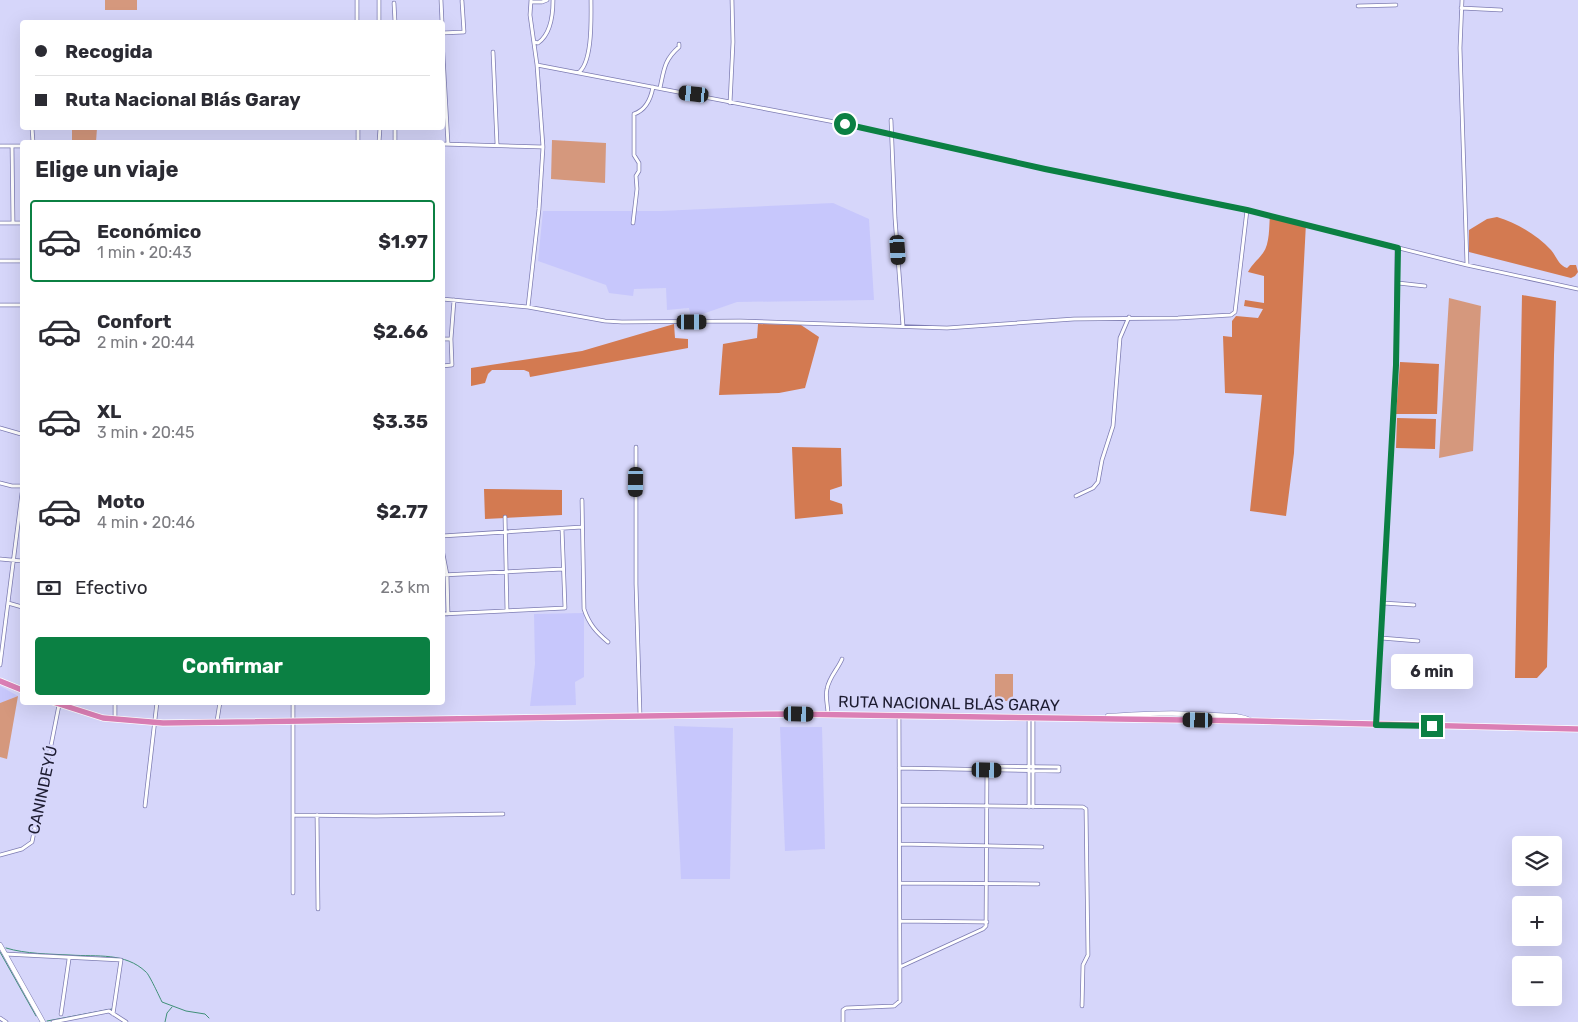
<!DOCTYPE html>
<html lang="es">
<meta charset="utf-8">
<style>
:root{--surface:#fff;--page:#f2f2f3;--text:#2b2b33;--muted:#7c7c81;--line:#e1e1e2;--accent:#0b8043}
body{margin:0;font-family:Rubik,sans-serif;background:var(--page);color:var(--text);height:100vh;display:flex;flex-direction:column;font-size:19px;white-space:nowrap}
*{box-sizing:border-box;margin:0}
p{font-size:16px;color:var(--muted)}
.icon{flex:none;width:28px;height:28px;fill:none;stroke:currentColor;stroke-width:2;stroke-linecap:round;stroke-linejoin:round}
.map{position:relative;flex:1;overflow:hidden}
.side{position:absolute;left:20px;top:140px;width:425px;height:565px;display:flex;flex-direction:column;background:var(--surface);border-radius:5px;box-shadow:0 5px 20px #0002}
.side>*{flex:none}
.top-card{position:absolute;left:20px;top:20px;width:425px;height:110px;border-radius:5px;box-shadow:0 5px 20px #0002;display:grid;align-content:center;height:110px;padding:0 15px;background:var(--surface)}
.tools{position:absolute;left:1512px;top:836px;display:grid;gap:10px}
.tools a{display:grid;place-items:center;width:50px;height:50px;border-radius:5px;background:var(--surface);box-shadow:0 5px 20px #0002;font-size:25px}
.end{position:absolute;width:22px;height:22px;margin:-11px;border:6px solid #0b8043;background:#fff;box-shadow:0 0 0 2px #fff}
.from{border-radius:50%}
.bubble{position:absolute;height:35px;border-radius:5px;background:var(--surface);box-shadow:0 5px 20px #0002;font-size:16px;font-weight:700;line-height:35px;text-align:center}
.car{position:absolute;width:15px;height:30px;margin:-15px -8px;border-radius:6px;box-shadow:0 0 4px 1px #0007;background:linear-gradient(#222 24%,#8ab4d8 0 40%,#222 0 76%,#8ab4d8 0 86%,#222 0)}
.top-card b{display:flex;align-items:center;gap:18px;height:48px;font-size:19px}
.top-card b+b{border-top:1px solid var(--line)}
.top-card i{width:12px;height:12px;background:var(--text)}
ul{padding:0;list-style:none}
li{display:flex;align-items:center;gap:15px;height:82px;margin:0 10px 8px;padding:0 5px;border:2px solid transparent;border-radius:5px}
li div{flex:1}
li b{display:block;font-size:19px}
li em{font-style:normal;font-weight:700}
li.current{border-color:var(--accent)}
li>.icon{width:45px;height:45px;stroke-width:1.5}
h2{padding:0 15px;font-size:22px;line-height:60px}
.pay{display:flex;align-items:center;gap:12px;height:55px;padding:0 15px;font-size:19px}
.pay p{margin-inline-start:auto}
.action{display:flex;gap:10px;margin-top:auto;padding:10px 15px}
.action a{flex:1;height:58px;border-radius:5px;background:var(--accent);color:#fff;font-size:20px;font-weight:700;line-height:58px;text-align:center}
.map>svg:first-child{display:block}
.built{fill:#c7c7fc}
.green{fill:#d5987d}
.forest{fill:#d37a51}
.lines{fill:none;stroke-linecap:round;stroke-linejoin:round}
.stream{stroke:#409078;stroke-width:1}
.street-casing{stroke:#7d7cb2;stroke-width:4.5}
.secondary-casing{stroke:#7d7cb2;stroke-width:5.5}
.highway-casing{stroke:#fff;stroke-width:7}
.street{stroke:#fff;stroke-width:3}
.secondary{stroke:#fff;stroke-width:4.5}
.highway{stroke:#db7fb5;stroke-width:5.5}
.route{stroke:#0b8043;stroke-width:6}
.labels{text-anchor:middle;stroke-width:4.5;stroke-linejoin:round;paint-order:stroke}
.street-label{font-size:16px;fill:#1d1c31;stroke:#d6d6fa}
</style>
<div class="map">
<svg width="1578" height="1022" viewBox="0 0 1578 1022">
<rect width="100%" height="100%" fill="#d6d6fa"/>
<path class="built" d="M 833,203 L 869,219 L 874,300 L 737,302 L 691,318 L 689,308 L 667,310 L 666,288 L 634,289 L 633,296 L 609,293 L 606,285 L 538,261 L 543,211 L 661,211 Z
M 584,613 L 584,677 L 575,682 L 576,705 L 530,706 L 535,664 L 534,614 Z
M 0,686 L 18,696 L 0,703 Z
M 674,726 L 733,728 L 730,879 L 681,879 Z
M 780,727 L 822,727 L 825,849 L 785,851 Z"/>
<path class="green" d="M 105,0 L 137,0 L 137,10 L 105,10 Z
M 72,128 L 97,128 L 96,142 L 72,142 Z
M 552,140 L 606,143 L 605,183 L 551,179 Z
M 1449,298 L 1481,306 L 1473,451 L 1439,458 Z
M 995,674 L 1013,674 L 1013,701 L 995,701 Z
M 18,696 L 7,759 L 0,757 L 0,703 Z"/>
<path class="forest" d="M 1270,214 L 1306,223 L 1294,453 L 1286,516 L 1250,511 L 1262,395 L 1225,393 L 1223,336 L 1232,337 L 1232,321 L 1236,316 L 1258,318 L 1263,309 L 1244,306 L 1245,300 L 1264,303 L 1264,276 L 1248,272 C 1253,263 1257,261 1263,253 C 1270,244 1269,226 1270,214 Z
M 1497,217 C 1517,223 1537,235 1551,250 C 1557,257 1558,265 1567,268 L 1570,265 L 1576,265 L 1578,272 L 1575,276 L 1571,278 L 1469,252 L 1469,230 L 1487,219 Z
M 1522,295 L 1556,301 L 1554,355 L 1547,667 L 1537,678 L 1515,678 Z
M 674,324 L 675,338 L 688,339 L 688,348 L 530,377 L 529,372 L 524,370 L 492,370 L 488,374 L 485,383 L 471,386 L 471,368 L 582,351 Z
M 758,324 L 801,325 L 819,337 L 805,388 L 779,393 L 719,395 L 723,344 L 757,338 Z
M 1400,362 L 1439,364 L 1437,414 L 1396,414 Z
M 1397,418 L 1436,419 L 1435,449 L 1396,448 Z
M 792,447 L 841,448 L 842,486 L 830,490 L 830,500 L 842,504 L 843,514 L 795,519 Z
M 484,489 L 562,490 L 562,515 L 485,519 Z"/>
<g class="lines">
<path class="stream" d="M 6,948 C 26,954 49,954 70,955 C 97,957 125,952 146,972 C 149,974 160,998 162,1002 L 186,1011 L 205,1014 L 209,1018
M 0,952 L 36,1016
M 47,1021 L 112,1009
M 165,1022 L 167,1013 L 172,1007"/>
<g class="street-casing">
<path id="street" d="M 379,0 L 379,22
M 441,0 L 442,22
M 531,0 L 530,15 L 537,65
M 1462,0 L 1460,48 L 1467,265
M 531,2 L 542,2 L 547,0
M 394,3 L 395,22
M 1358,6 L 1396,5
M 1461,8 L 1501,10
M 357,22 L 357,0
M 442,33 L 464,32 L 462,1
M 442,38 L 448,144
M 534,42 L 538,43 C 551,34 553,15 553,0
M 493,52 L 497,144
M 578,73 C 593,63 591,17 591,0
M 660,88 C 664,70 664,60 679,47 L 679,44
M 730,103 L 733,42 L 732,0
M 891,120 L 895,218 L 903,326
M 32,128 L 33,142
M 358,128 L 358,142
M 395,128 L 395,142
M 379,142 L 380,128
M 442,144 L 543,147
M 0,146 L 22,146
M 12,146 L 13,223
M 0,223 L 22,223
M 633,223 L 637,189 L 636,176 L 639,171 L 639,163 L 634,155 L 634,114 C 646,110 651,98 653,87
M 0,261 L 22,261
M 1398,283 L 1425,286
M 442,299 L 528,307 L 605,321 L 622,322 L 740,321 L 947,328 L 1074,319 L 1178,318 L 1231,315 L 1235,312 L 1247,210
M 0,305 L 22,305
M 528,307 L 539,209 L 543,147 L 537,65 L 845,124 L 1045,169 L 1247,210 L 1467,265 L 1578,289
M 442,339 L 451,339
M 442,366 L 452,365 L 451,339 L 454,300
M 0,428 L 21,434
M 636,447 L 636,584 L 640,715
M 0,483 L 12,486 L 22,486
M 1076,496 L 1093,488 L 1098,482 L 1102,460 L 1113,426 L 1120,338 L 1129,317
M 582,500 L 584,609 C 589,624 596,632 608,642
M 505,517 L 507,611
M 442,536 L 582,527
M 442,549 L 447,575 L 448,614
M 0,559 L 22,561
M 442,575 L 563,569
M 8,603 L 22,607
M 1383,603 L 1414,605
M 442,614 L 565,608 L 562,529
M 1381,638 L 1418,641
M 0,665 L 22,493
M 828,714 C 828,706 825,697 827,689 C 829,677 838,669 842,659
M 1029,718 L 1029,807
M 1033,718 L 1033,807
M 115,719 L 115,702
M 217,721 L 220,702
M 1376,724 L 1396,365 L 1397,248
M 899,768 L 1059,771 L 1059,767 L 987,766 L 975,768
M 900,805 L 1083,807 L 1086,809 L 1088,955 L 1083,965 L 1082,1006
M 145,806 L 157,702
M 293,815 L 376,816 L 503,814
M 317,815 L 318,909
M 900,844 L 1042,847
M 0,855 L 22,849 L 32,842 L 59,705
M 900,883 L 1038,884
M 293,893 L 293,702
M 900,921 L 987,922
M 5,954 L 121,960 L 113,1014
M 900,967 L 983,929 L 986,926 L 987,766
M 61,1014 L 69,959
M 0,1018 L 6,1022
M 53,1022 L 109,1011 L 126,1022
M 843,1022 L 843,1010 L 846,1008 L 894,1006 L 900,1001 L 899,716"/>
</g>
<g class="secondary-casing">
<path id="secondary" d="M 1108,716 C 1142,714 1176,712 1210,715 C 1224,716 1238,714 1252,721
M 0,945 L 43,1022"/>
</g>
<g class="highway-casing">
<path id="highway" d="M 0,681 L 22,690
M 53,702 L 103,718 L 163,723 L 788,714 L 1253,721 L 1578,729"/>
</g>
<use href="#street" class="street"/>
<use href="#secondary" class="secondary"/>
<use href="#highway" class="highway"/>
</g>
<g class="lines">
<path class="route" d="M 845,124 L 1045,169 L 1247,210 L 1398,248 L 1396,365 L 1376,725 L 1432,726"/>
</g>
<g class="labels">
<g class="street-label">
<text transform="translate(949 703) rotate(1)" y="6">RUTA NACIONAL BLÁS GARAY</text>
<text transform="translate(42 790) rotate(-78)" y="6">CANINDEYÚ</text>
</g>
</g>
</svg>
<div class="tools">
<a><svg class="icon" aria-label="layers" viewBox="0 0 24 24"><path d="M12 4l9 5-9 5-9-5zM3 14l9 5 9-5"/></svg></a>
<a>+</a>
<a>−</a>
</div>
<i class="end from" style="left:845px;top:124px"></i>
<i class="end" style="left:1432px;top:726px"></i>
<div class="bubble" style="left:1391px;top:654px;width:82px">6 min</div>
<i class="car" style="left:694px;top:94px;rotate:276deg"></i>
<i class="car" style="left:898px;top:250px;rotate:176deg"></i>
<i class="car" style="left:692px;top:322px;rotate:90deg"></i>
<i class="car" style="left:636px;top:482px;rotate:181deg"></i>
<i class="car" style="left:799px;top:714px;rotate:91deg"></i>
<i class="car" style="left:1198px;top:720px;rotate:271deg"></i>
<i class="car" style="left:987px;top:770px;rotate:91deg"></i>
<div class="top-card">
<b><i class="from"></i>Recogida</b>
<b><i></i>Ruta Nacional Blás Garay</b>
</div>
<section class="side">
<h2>Elige un viaje</h2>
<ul>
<li class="current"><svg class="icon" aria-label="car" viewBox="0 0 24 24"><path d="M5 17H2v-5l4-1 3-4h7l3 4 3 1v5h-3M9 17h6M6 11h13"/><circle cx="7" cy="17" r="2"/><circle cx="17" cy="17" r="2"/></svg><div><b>Económico</b><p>1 min · 20:43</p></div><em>$1.97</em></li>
<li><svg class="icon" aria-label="car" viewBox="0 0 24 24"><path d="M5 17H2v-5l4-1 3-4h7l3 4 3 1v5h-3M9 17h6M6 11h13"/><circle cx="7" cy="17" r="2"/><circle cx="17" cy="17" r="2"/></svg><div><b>Confort</b><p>2 min · 20:44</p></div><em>$2.66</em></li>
<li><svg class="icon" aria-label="car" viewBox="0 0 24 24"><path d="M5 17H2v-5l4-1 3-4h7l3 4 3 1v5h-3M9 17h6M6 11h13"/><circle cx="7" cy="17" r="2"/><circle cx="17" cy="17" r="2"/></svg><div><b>XL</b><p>3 min · 20:45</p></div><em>$3.35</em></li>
<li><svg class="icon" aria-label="car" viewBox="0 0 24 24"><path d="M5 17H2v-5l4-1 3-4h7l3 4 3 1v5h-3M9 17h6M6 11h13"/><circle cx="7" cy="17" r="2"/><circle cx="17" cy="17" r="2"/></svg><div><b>Moto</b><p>4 min · 20:46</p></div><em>$2.77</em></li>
</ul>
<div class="pay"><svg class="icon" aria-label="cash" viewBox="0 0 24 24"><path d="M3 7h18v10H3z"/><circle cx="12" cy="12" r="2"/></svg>Efectivo<p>2.3 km</p></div>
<div class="action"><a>Confirmar</a></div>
</section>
</div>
